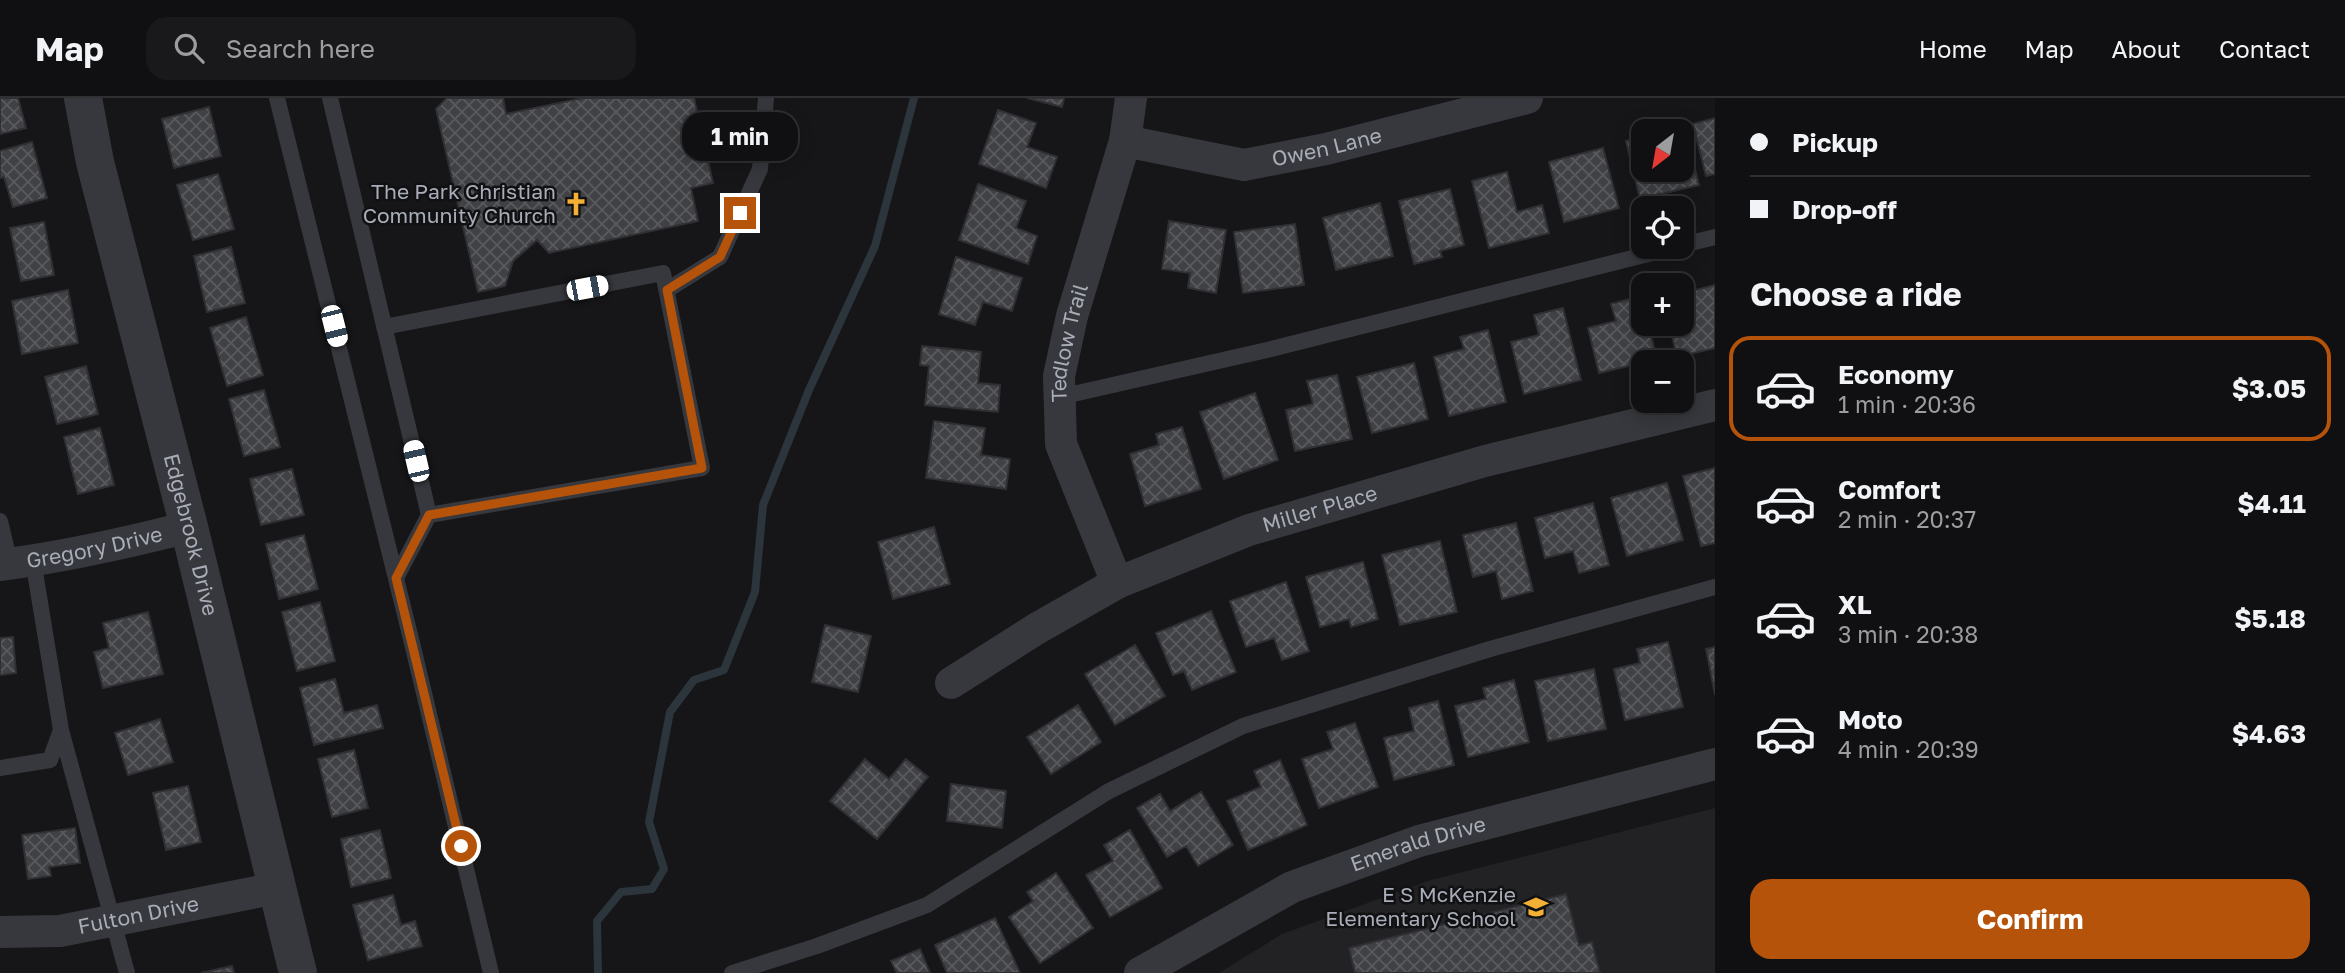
<!DOCTYPE html>
<meta charset="utf-8">
<style>
:root{--surface:#101012;--page:#19191b;--text:#f1f3f6;--muted:#9c9d9f;--line:#303032;--accent:#b45309}
body{margin:0;font-family:"Golos Text",sans-serif;background:var(--page);color:var(--text);height:100vh;display:flex;flex-direction:column;font-size:26px;white-space:nowrap}
*{box-sizing:border-box;margin:0}
p{font-size:23px;color:var(--muted)}
.icon{flex:none;width:38px;height:38px;fill:none;stroke:currentColor;stroke-width:2;stroke-linecap:round;stroke-linejoin:round}
.map{position:relative;flex:1;overflow:hidden}
.sheet{display:flex;flex-direction:column;background:var(--surface);width:630px}
.sheet>*{flex:none}
.guide{display:grid;align-content:center;height:154px;padding:0 35px;background:var(--surface)}
.needle{width:46px;rotate:211deg}
.controls{position:absolute;left:1631px;top:21px;display:grid;gap:14px}
.controls a{display:grid;place-items:center;width:63px;height:63px;border-radius:14px;background:var(--surface);box-shadow:0 4px 18px #0003,0 0 0 2px var(--line);font-size:35px}
.end{position:absolute;width:32px;height:32px;margin:-16px;border:9px solid #b45309;background:#fff;box-shadow:0 0 0 4px #fff}
.from{border-radius:50%}
.bubble{position:absolute;height:49px;border-radius:21px;background:var(--surface);box-shadow:0 4px 18px #0003,0 0 0 2px var(--line);font-size:23px;font-weight:700;line-height:49px;text-align:center}
.car{position:absolute;width:21px;height:42px;margin:-21px -10px;border-radius:9px;box-shadow:0 0 5px 2px #0007;background:linear-gradient(#fff 24%,#345 0 40%,#fff 0 76%,#345 0 86%,#fff 0)}
.guide b{display:flex;align-items:center;gap:24px;height:66px;font-size:26px}
.guide b+b{border-top:2px solid var(--line)}
.guide i{width:18px;height:18px;background:var(--text)}
ul{padding:0;list-style:none}
li{display:flex;align-items:center;gap:21px;height:105px;margin:0 14px 10px;padding:0 21px;border:4px solid transparent;border-radius:21px}
li div{flex:1}
li b{display:block;font-size:26px}
li em{font-style:normal;font-weight:700}
li.active{border-color:var(--accent)}
li>.icon{width:63px;height:63px;stroke-width:1.5}
h2{padding:0 35px;font-size:32px;line-height:84px}
.action{display:flex;gap:14px;margin-top:auto;padding:14px 35px}
.action a{flex:1;height:80px;border-radius:21px;background:var(--accent);color:#fff;font-size:28px;font-weight:700;line-height:80px;text-align:center}
header{display:flex;align-items:center;gap:42px;box-sizing:border-box;height:98px;padding:0 35px;background:var(--surface);border-bottom:2px solid var(--line)}
header strong{font-size:33px}
nav{display:flex;gap:38px;margin-inline-start:auto;font-size:24px}
.search{width:490px;height:63px;background:var(--page);display:flex;align-items:center;gap:18px;box-sizing:border-box;padding:0 24px;border-radius:21px;color:var(--muted);font-size:26px}
main{display:flex;flex:1;min-height:0}
.map>svg:first-child{display:block}
.built{fill:#222225}
.lines{fill:none;stroke-linecap:round;stroke-linejoin:round}
.stream{stroke:#2c353c;stroke-width:8}
.building{fill:url(#building-cross-hatch);stroke:#303034;stroke-width:2}
.service{stroke:#37383d;stroke-width:16}
.minor{stroke:#37383d;stroke-width:32}
.tertiary{stroke:#37383d;stroke-width:38}
.route{stroke:#b45309;stroke-width:9}
.labels{text-anchor:middle;stroke-width:5;stroke-linejoin:round;paint-order:stroke}
.street-label{font-size:21px;fill:#a8adb8;stroke:#111113}
.poi-label{font-size:21px;fill:#a8adb8;stroke:#111113;text-anchor:end}
</style>
<header>
<strong>Map</strong>
<div class="search"><svg class="icon" aria-label="search" viewBox="0 0 24 24"><circle cx="10" cy="10" r="6"/><path d="M15 15l6 6"/></svg>Search here</div>
<nav><a>Home</a><a>Map</a><a>About</a><a>Contact</a></nav>
</header>
<main>
<div class="map">
<svg width="1715" height="875" viewBox="0 0 1715 875">
<defs>
<pattern id="building-cross-hatch" width="8" height="8" patternUnits="userSpaceOnUse" patternTransform="scale(1.75)"><rect width="8" height="8" fill="#404145"/><path d="M0 0l8 8M0 8l8-8" fill="none" stroke="#595a5e"/></pattern>
</defs>
<rect width="100%" height="100%" fill="#161618"/>
<path class="built" d="M 1715,710 L 1715,875 L 1219,875 L 1282,836 L 1431,782 Z"/>
<g class="lines">
<path class="stream" d="M 598,875 L 597,823 L 621,794 L 652,791 L 664,771 L 649,724 L 670,614 L 694,582 L 724,572 L 755,494 L 763,407 L 809,292 L 875,148 L 914,0"/>
</g>
<path class="building" d="M 0,0 L 18,0 L 26,30 L 0,36 Z
M 447,0 L 503,0 L 506,16 L 583,0 L 694,0 L 713,85 L 691,90 L 698,123 L 549,155 L 537,142 L 513,163 L 505,188 L 478,194 L 436,11 Z
M 1027,0 L 1064,0 L 1062,9 Z
M 209,9 L 221,58 L 174,70 L 162,21 Z
M 998,12 L 1036,25 L 1027,49 L 1057,59 L 1046,90 L 979,66 Z
M 1715,20 L 1715,76 L 1706,78 L 1693,26 Z
M 1684,29 L 1699,87 L 1640,101 L 1626,43 L 1643,39 L 1643,72 L 1682,72 L 1682,33 L 1666,33 Z
M 32,44 L 47,100 L 13,109 L 4,79 L 0,80 L 0,53 Z
M 1603,50 L 1619,110 L 1564,124 L 1549,64 Z
M 1507,74 L 1517,114 L 1542,107 L 1549,135 L 1489,150 L 1472,83 Z
M 218,76 L 234,131 L 193,142 L 177,87 Z
M 978,86 L 1026,103 L 1016,130 L 1037,138 L 1028,166 L 959,142 Z
M 1450,91 L 1464,147 L 1440,153 L 1442,159 L 1414,166 L 1399,103 Z
M 1380,105 L 1393,158 L 1336,172 L 1323,120 Z
M 1169,123 L 1226,132 L 1216,195 L 1188,190 L 1190,175 L 1162,171 Z
M 44,124 L 54,177 L 21,183 L 10,130 Z
M 1295,126 L 1304,187 L 1243,195 L 1234,134 Z
M 231,149 L 245,205 L 207,214 L 194,158 Z
M 956,159 L 1022,180 L 1012,213 L 983,204 L 975,227 L 939,216 Z
M 1715,187 L 1715,250 L 1677,259 L 1669,226 L 1682,226 L 1682,206 L 1694,203 L 1692,193 Z
M 68,192 L 78,245 L 22,256 L 12,203 Z
M 1641,198 L 1643,226 L 1648,226 L 1657,261 L 1599,275 L 1588,230 L 1616,223 L 1611,206 Z
M 1563,210 L 1581,282 L 1524,296 L 1511,244 L 1539,237 L 1534,217 Z
M 246,219 L 263,277 L 227,288 L 210,230 Z
M 1488,232 L 1506,304 L 1449,318 L 1434,259 L 1464,251 L 1460,239 Z
M 922,248 L 981,254 L 978,285 L 1000,287 L 998,314 L 925,307 L 929,268 L 920,267 Z
M 1414,265 L 1428,321 L 1372,335 L 1357,279 Z
M 86,268 L 98,316 L 57,326 L 45,279 Z
M 1337,277 L 1352,341 L 1295,353 L 1286,312 L 1313,306 L 1307,283 Z
M 264,292 L 280,349 L 244,358 L 229,301 Z
M 1255,295 L 1278,362 L 1224,381 L 1200,314 Z
M 934,323 L 985,330 L 981,357 L 1010,361 L 1006,391 L 926,380 Z
M 1182,329 L 1201,391 L 1145,408 L 1130,356 L 1159,347 L 1156,336 Z
M 100,330 L 114,387 L 78,396 L 64,339 Z
M 1715,370 L 1715,445 L 1701,448 L 1683,378 Z
M 292,371 L 304,417 L 261,427 L 250,381 Z
M 1667,385 L 1683,442 L 1627,458 L 1611,400 Z
M 1593,405 L 1609,467 L 1579,475 L 1573,453 L 1545,460 L 1535,420 Z
M 1516,425 L 1533,493 L 1502,501 L 1496,473 L 1473,479 L 1463,437 Z
M 934,429 L 950,486 L 893,501 L 878,444 Z
M 304,437 L 318,491 L 279,501 L 266,446 Z
M 1440,443 L 1457,514 L 1400,527 L 1382,457 Z
M 1363,464 L 1378,521 L 1351,529 L 1349,521 L 1320,529 L 1306,479 Z
M 1286,484 L 1309,553 L 1282,562 L 1274,540 L 1246,549 L 1230,503 Z
M 320,504 L 335,563 L 297,573 L 282,514 Z
M 1211,513 L 1236,574 L 1192,592 L 1184,573 L 1173,577 L 1156,535 Z
M 148,514 L 163,576 L 103,590 L 94,554 L 109,550 L 103,525 Z
M 825,527 L 871,538 L 858,594 L 812,584 Z
M 13,539 L 16,575 L 0,577 L 0,540 Z
M 1668,544 L 1683,609 L 1625,622 L 1614,571 L 1640,565 L 1637,551 Z
M 1135,547 L 1165,598 L 1115,627 L 1085,576 Z
M 1715,549 L 1715,597 L 1706,551 Z
M 1594,571 L 1606,631 L 1548,643 L 1535,583 Z
M 335,581 L 344,615 L 377,607 L 383,630 L 314,647 L 300,590 Z
M 1514,582 L 1529,644 L 1468,659 L 1455,608 L 1486,601 L 1483,590 Z
M 1438,603 L 1454,667 L 1394,682 L 1384,640 L 1414,633 L 1409,610 Z
M 1078,607 L 1101,644 L 1051,676 L 1027,639 Z
M 160,621 L 173,664 L 128,677 L 115,635 Z
M 1355,625 L 1378,689 L 1319,710 L 1302,661 L 1333,651 L 1327,634 Z
M 354,652 L 368,710 L 332,719 L 318,661 Z
M 865,661 L 889,681 L 906,661 L 928,679 L 877,741 L 830,703 Z
M 1280,662 L 1307,727 L 1248,752 L 1227,703 L 1261,689 L 1254,673 Z
M 951,686 L 1006,693 L 1002,730 L 947,723 Z
M 188,688 L 201,744 L 166,752 L 153,695 Z
M 1201,694 L 1233,747 L 1198,768 L 1186,748 L 1167,759 L 1137,710 L 1160,696 L 1170,713 Z
M 75,730 L 80,765 L 49,769 L 51,778 L 28,781 L 22,737 Z
M 380,732 L 391,780 L 351,789 L 341,741 Z
M 1130,732 L 1162,790 L 1110,819 L 1086,777 L 1113,763 L 1104,747 Z
M 1056,775 L 1093,830 L 1040,865 L 1009,819 L 1033,803 L 1027,794 Z
M 1566,796 L 1579,847 L 1592,844 L 1600,875 L 1355,875 L 1349,850 Z
M 393,797 L 401,827 L 415,823 L 422,848 L 368,862 L 353,807 Z
M 995,820 L 1020,875 L 947,875 L 935,847 Z
M 920,851 L 930,875 L 897,875 L 891,863 Z
M 232,868 L 234,875 L 201,875 Z"/>
<g class="lines">
<path class="service" d="M 277,0 L 412,545 L 491,875
M 330,0 L 429,417 L 702,370 L 663,175 L 384,229
M 1682,147 L 1715,139
M 667,192 L 720,159 L 760,71 L 766,0
M 1060,299 L 1267,252 L 1676,149
M 0,423 L 10,465
M 396,480 L 429,417
M 61,632 L 127,875
M 0,670 L 50,662 L 61,632 L 33,462
M 732,875 L 817,848 L 927,807 L 1109,693 L 1243,628 L 1490,551 L 1715,489"/>
<g class="minor">
<path id="s1" d="M 1125,43 L 1244,67 L 1326,51 L 1527,0"/>
<path id="s2" d="M 0,467 C 65,459 126,445 189,429"/>
<path id="s3" d="M 1117,485 L 1061,346 L 1059,278 L 1072,218 L 1125,43 L 1131,0"/>
<path id="s4" d="M 951,585 L 1036,531 L 1117,485 L 1249,432 L 1485,363 L 1715,307"/>
<path id="s5" d="M 0,834 L 60,833 L 277,790"/>
<path id="s6" d="M 1140,875 L 1292,789 L 1419,743 L 1715,666"/>
</g>
<path class="tertiary" id="s7" d="M 83,0 L 95,64 L 189,429 L 298,875"/>
</g>
<g class="lines">
<path class="route" d="M 461,748 L 396,480 L 429,417 L 702,370 L 667,192 L 720,159 L 740,115"/>
</g>
<defs>
<g id="church-bare" transform="scale(1.89)"><path d="M-1.2-6h2.4v3.5h3.3v2.4h-3.3V6h-2.4V-.1h-3.3v-2.4h3.3Z" fill="#f2b134" stroke="#111113" stroke-width="2.5" paint-order="stroke"/></g>
<g id="school-bare" transform="scale(1.89)"><path d="M0-5L7-2L0 1L-7-2ZM-4 1L0 2.5L4 1V4Q0 6-4 4Z" fill="#f2b134" stroke="#111113" stroke-width="2.5" paint-order="stroke"/></g>
</defs>
<g fill-rule="evenodd">
<use href="#church-bare" x="576" y="106"/>
<use href="#school-bare" x="1536" y="809"/>
</g>
<g class="labels">
<g class="street-label">
<text dy="7" stroke="none"><textPath href="#s1" startOffset="206">Owen Lane</textPath></text>
<text dy="7" stroke="none"><textPath href="#s3" startOffset="252">Tedlow Trail</textPath></text>
<text dy="7" stroke="none"><textPath href="#s4" startOffset="410">Miller Place</textPath></text>
<text dy="7" stroke="none"><textPath href="#s7" startOffset="450">Edgebrook Drive</textPath></text>
<text dy="7" stroke="none"><textPath href="#s2" startOffset="96">Gregory Drive</textPath></text>
<text dy="7" stroke="none"><textPath href="#s6" startOffset="308">Emerald Drive</textPath></text>
<text dy="7" stroke="none"><textPath href="#s5" startOffset="140">Fulton Drive</textPath></text>
</g>
<g class="poi-label">
<text x="556" y="101">The Park Christian<tspan x="556" dy="24">Community Church</tspan></text>
<text x="1516" y="804">E S McKenzie<tspan x="1516" dy="24">Elementary School</tspan></text>
</g>
</g>
</svg>
<div class="controls">
<a><svg class="needle" viewBox="-14 -14 28 28"><path d="M0-13l5 13h-10z" fill="#e53935"/><path d="M0 13l5-13h-10z" fill="#9c9d9f"/></svg></a>
<a><svg class="icon" aria-label="locate" viewBox="0 0 24 24"><circle cx="12" cy="12" r="6"/><path d="M12 2v4M12 18v4M2 12h4M18 12h4"/></svg></a>
<a>+</a>
<a>−</a>
</div>
<i class="end from" style="left:461px;top:748px"></i>
<i class="end" style="left:740px;top:115px"></i>
<div class="bubble" style="left:682px;top:14px;width:116px">1 min</div>
<i class="car" style="left:587px;top:190px;rotate:79deg"></i>
<i class="car" style="left:334px;top:228px;rotate:166deg"></i>
<i class="car" style="left:416px;top:363px;rotate:347deg"></i>
</div>
<section class="sheet">
<div class="guide">
<b><i class="from"></i>Pickup</b>
<b><i></i>Drop-off</b>
</div>
<h2>Choose a ride</h2>
<ul>
<li class="active"><svg class="icon" aria-label="car" viewBox="0 0 24 24"><path d="M5 17H2v-5l4-1 3-4h7l3 4 3 1v5h-3M9 17h6M6 11h13"/><circle cx="7" cy="17" r="2"/><circle cx="17" cy="17" r="2"/></svg><div><b>Economy</b><p>1 min · 20:36</p></div><em>$3.05</em></li>
<li><svg class="icon" aria-label="car" viewBox="0 0 24 24"><path d="M5 17H2v-5l4-1 3-4h7l3 4 3 1v5h-3M9 17h6M6 11h13"/><circle cx="7" cy="17" r="2"/><circle cx="17" cy="17" r="2"/></svg><div><b>Comfort</b><p>2 min · 20:37</p></div><em>$4.11</em></li>
<li><svg class="icon" aria-label="car" viewBox="0 0 24 24"><path d="M5 17H2v-5l4-1 3-4h7l3 4 3 1v5h-3M9 17h6M6 11h13"/><circle cx="7" cy="17" r="2"/><circle cx="17" cy="17" r="2"/></svg><div><b>XL</b><p>3 min · 20:38</p></div><em>$5.18</em></li>
<li><svg class="icon" aria-label="car" viewBox="0 0 24 24"><path d="M5 17H2v-5l4-1 3-4h7l3 4 3 1v5h-3M9 17h6M6 11h13"/><circle cx="7" cy="17" r="2"/><circle cx="17" cy="17" r="2"/></svg><div><b>Moto</b><p>4 min · 20:39</p></div><em>$4.63</em></li>
</ul>
<div class="action"><a>Confirm</a></div>
</section>
</main>
